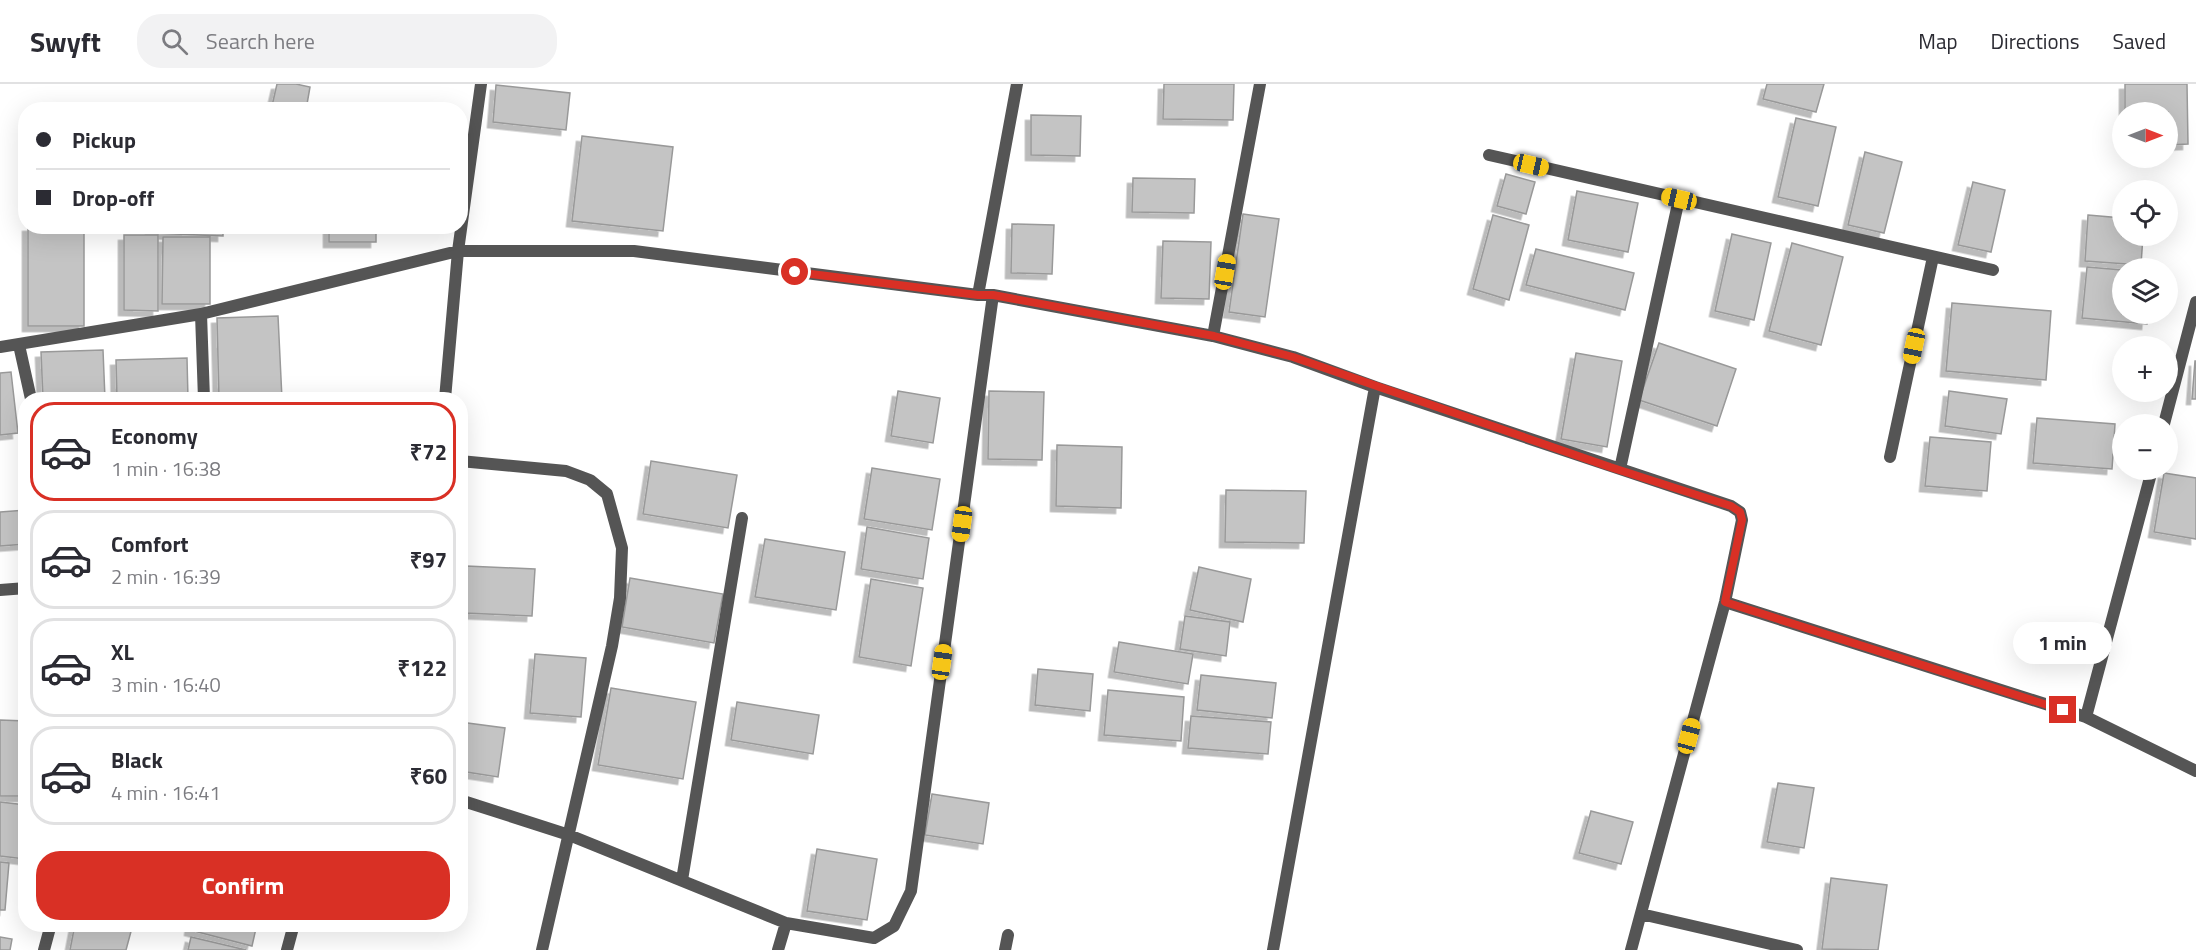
<!DOCTYPE html>
<meta charset="utf-8">
<style>
:root{--surface:#fff;--page:#f2f2f3;--text:#2b2b33;--muted:#7c7c81;--line:#e1e1e2;--accent:#d93025}
body{margin:0;font-family:"Titillium Web",sans-serif;background:var(--page);color:var(--text);height:100vh;display:flex;flex-direction:column;font-size:22px;white-space:nowrap}
*{box-sizing:border-box;margin:0}
p{font-size:20px;color:var(--muted)}
.icon{flex:none;width:33px;height:33px;fill:none;stroke:currentColor;stroke-width:2;stroke-linecap:round;stroke-linejoin:round}
.map{position:relative;flex:1;overflow:hidden}
.side{position:absolute;left:18px;top:308px;width:450px;height:540px;display:flex;flex-direction:column;background:var(--surface);border-radius:24px;box-shadow:0 6px 24px #0002}
.side>*{flex:none}
.hud{position:absolute;left:18px;top:18px;width:450px;height:132px;border-radius:24px;box-shadow:0 6px 24px #0002;display:grid;align-content:center;height:132px;padding:0 18px;background:var(--surface)}
.needle{width:39px;rotate:90deg}
.controls{position:absolute;left:2112px;top:18px;display:grid;gap:12px}
.controls a{display:grid;place-items:center;width:66px;height:66px;border-radius:50%;background:var(--surface);box-shadow:0 6px 24px #0002;font-size:30px}
.end{position:absolute;width:27px;height:27px;margin:-14px;border:8px solid #d93025;background:#fff;box-shadow:0 0 0 3px #fff}
.from{border-radius:50%}
.bubble{position:absolute;height:42px;border-radius:21px;background:var(--surface);box-shadow:0 6px 24px #0002;font-size:20px;font-weight:700;line-height:42px;text-align:center}
.car{position:absolute;width:18px;height:36px;margin:-18px -9px;border-radius:8px;box-shadow:0 0 4px 2px #0007;background:linear-gradient(#f5c518 24%,#345 0 40%,#f5c518 0 76%,#345 0 86%,#f5c518 0)}
.hud b{display:flex;align-items:center;gap:21px;height:57px;font-size:22px}
.hud b+b{border-top:2px solid var(--line)}
.hud i{width:15px;height:15px;background:var(--text)}
ul{padding:10px 0 0;list-style:none}
li{display:flex;align-items:center;gap:18px;height:99px;margin:0 12px 9px;padding:0 6px;border:3px solid var(--line);border-radius:24px}
li div{flex:1}
li b{display:block;font-size:22px}
li em{font-style:normal;font-weight:700}
li.current{border-color:var(--accent)}
li>.icon{width:54px;height:54px;stroke-width:1.5}
.action{display:flex;gap:12px;margin-top:auto;padding:12px 18px}
.action a{flex:1;height:69px;border-radius:24px;background:var(--accent);color:#fff;font-size:24px;font-weight:700;line-height:69px;text-align:center}
header{display:flex;align-items:center;gap:36px;box-sizing:border-box;height:84px;padding:0 30px;background:var(--surface);border-bottom:2px solid var(--line)}
header strong{font-size:28px}
nav{display:flex;gap:33px;margin-inline-start:auto;font-size:21px}
.search{width:420px;height:54px;background:var(--page);display:flex;align-items:center;gap:15px;box-sizing:border-box;padding:0 21px;border-radius:24px;color:var(--muted);font-size:22px}
.map>svg:first-child{display:block}
.building{fill:#c4c4c4;stroke:#999;stroke-width:1.5;filter:url(#shadow)}
.lines{fill:none;stroke-linecap:round;stroke-linejoin:round}
.street{stroke:#555;stroke-width:12}
.route{stroke:#d93025;stroke-width:8}
</style>
<header>
<strong>Swyft</strong>
<div class="search"><svg class="icon" aria-label="search" viewBox="0 0 24 24"><circle cx="10" cy="10" r="6"/><path d="M15 15l6 6"/></svg>Search here</div>
<nav><a>Map</a><a>Directions</a><a>Saved</a></nav>
</header>
<div class="map">
<svg width="2196" height="866" viewBox="0 0 2196 866">
<defs>
<filter id="shadow"><feDropShadow dx="-5.5" dy="5.5" stdDeviation="0" flood-color="#0004"/></filter>
</defs>
<rect width="100%" height="100%" fill="#fff"/>
<path class="building" d="M 277,0 L 296,0 L 310,3 L 306,26 L 271,26 Z
M 1164,0 L 1234,0 L 1233,36 L 1163,35 Z
M 1767,0 L 1824,0 L 1816,28 L 1763,15 Z
M 2125,0 L 2187,0 L 2188,60 L 2168,61 L 2168,28 L 2125,28 Z
M 496,1 L 570,9 L 566,46 L 493,38 Z
M 1031,31 L 1081,32 L 1080,72 L 1031,71 Z
M 1796,34 L 1836,43 L 1818,122 L 1778,113 Z
M 582,52 L 673,63 L 663,147 L 572,137 Z
M 1865,68 L 1902,78 L 1884,149 L 1848,141 Z
M 1506,90 L 1535,98 L 1526,130 L 1497,122 Z
M 1133,94 L 1195,95 L 1194,129 L 1132,128 Z
M 1973,98 L 2005,106 L 1991,168 L 1958,161 Z
M 1577,107 L 1638,119 L 1628,168 L 1568,156 Z
M 1243,130 L 1279,135 L 1265,233 L 1229,228 Z
M 1493,131 L 1529,141 L 1509,216 L 1473,205 Z
M 2088,131 L 2122,134 L 2122,152 L 2143,152 L 2141,181 L 2085,177 Z
M 1012,140 L 1054,141 L 1052,190 L 1011,189 Z
M 28,142 L 84,142 L 84,242 L 28,242 Z
M 151,142 L 223,142 L 223,152 L 151,149 Z
M 329,142 L 376,142 L 376,158 L 329,158 Z
M 1732,150 L 1771,159 L 1754,236 L 1715,227 Z
M 124,151 L 158,151 L 158,227 L 124,226 Z
M 163,153 L 210,153 L 210,220 L 162,220 Z
M 1163,157 L 1211,158 L 1209,215 L 1161,214 Z
M 1792,159 L 1843,173 L 1821,261 L 1769,247 Z
M 1536,165 L 1634,189 L 1625,226 L 1526,201 Z
M 2087,183 L 2122,186 L 2122,230 L 2148,230 L 2147,240 L 2082,234 Z
M 1952,219 L 2051,227 L 2046,296 L 1946,287 Z
M 278,232 L 282,315 L 219,315 L 217,234 Z
M 1659,259 L 1736,285 L 1717,342 L 1639,316 Z
M 103,266 L 105,315 L 43,315 L 41,268 Z
M 1576,269 L 1622,277 L 1607,363 L 1561,355 Z
M 187,274 L 188,315 L 117,315 L 116,276 Z
M 2195,277 L 2196,277 L 2196,315 L 2192,315 Z
M 11,288 L 18,349 L 0,351 L 0,289 Z
M 898,307 L 940,314 L 933,359 L 891,352 Z
M 989,307 L 1044,308 L 1042,376 L 988,375 Z
M 1949,307 L 2007,315 L 2001,350 L 1945,342 Z
M 2037,334 L 2115,340 L 2112,385 L 2033,379 Z
M 1930,353 L 1991,358 L 1987,407 L 1925,402 Z
M 1057,361 L 1122,363 L 1121,424 L 1056,422 Z
M 651,377 L 737,391 L 728,444 L 643,430 Z
M 872,384 L 940,395 L 932,446 L 864,435 Z
M 2164,389 L 2196,394 L 2196,455 L 2154,448 Z
M 1226,406 L 1306,407 L 1304,459 L 1225,458 Z
M 26,426 L 26,460 L 0,462 L 0,428 Z
M 867,443 L 929,454 L 923,495 L 861,485 Z
M 765,455 L 845,468 L 836,526 L 755,513 Z
M 466,482 L 535,485 L 532,532 L 464,529 Z
M 1199,483 L 1251,495 L 1243,538 L 1190,526 Z
M 630,494 L 723,510 L 714,559 L 622,543 Z
M 871,495 L 923,504 L 911,582 L 859,573 Z
M 1185,532 L 1230,538 L 1226,572 L 1180,565 Z
M 1119,558 L 1193,570 L 1188,600 L 1114,588 Z
M 535,570 L 586,574 L 581,633 L 530,629 Z
M 1038,585 L 1093,590 L 1090,627 L 1035,621 Z
M 1201,591 L 1276,599 L 1272,634 L 1197,626 Z
M 611,604 L 696,618 L 683,695 L 598,681 Z
M 1108,606 L 1184,613 L 1181,657 L 1104,651 Z
M 737,618 L 819,631 L 813,670 L 731,656 Z
M 1191,632 L 1271,638 L 1268,670 L 1188,664 Z
M 0,636 L 26,637 L 26,712 L 0,712 Z
M 460,638 L 505,644 L 498,693 L 460,687 Z
M 1778,699 L 1814,704 L 1804,764 L 1767,758 Z
M 932,710 L 989,719 L 983,760 L 925,751 Z
M 0,718 L 26,721 L 25,775 L 0,772 Z
M 1591,727 L 1633,738 L 1621,780 L 1579,769 Z
M 817,765 L 877,775 L 867,836 L 807,827 Z
M 0,778 L 9,779 L 5,826 L 0,826 Z
M 1831,794 L 1887,801 L 1878,866 L 1822,865 Z
M 75,840 L 133,840 L 126,866 L 70,866 Z
M 191,840 L 257,840 L 252,862 L 190,846 Z
M 0,853 L 12,855 L 10,866 L 0,866 Z
M 191,853 L 246,866 L 188,866 Z"/>
<g class="lines">
<path class="street" d="M 1489,71 L 1993,186
M 978,211 L 1017,0
M 201,230 L 204,315
M 1213,252 L 1260,0
M 19,261 L 31,315
M 0,263 L 201,230 L 458,167 L 634,167 L 978,211 L 993,211 L 1213,252 L 1293,273 L 1375,303 L 1273,866
M 1375,303 L 1731,422 L 1740,428 L 1742,436 L 1725,518 L 1631,866
M 445,315 L 458,167 L 481,0
M 2164,340 L 2196,218
M 1890,373 L 1933,173
M 460,377 L 566,387 L 590,396 L 607,410 L 622,464 L 620,514 L 612,562 L 542,866
M 1620,385 L 1679,115
M 0,506 L 26,504
M 1725,518 L 2086,633 L 2196,687
M 2086,633 L 2152,386
M 460,716 L 569,751 L 786,839 L 874,854 L 894,842 L 911,807 L 993,211
M 682,796 L 742,434
M 1641,830 L 1797,866
M 44,866 L 51,840
M 287,866 L 294,840
M 778,866 L 786,839
M 1005,866 L 1008,851"/>
</g>
<g class="lines">
<path class="route" d="M 795,188 L 978,211 L 993,211 L 1214,252 L 1293,273 L 1610,383 L 1731,422 L 1740,428 L 1742,436 L 1725,518 L 2063,626"/>
</g>
</svg>
<div class="controls">
<a><svg class="needle" viewBox="-14 -14 28 28"><path d="M0-13l5 13h-10z" fill="#e53935"/><path d="M0 13l5-13h-10z" fill="#7c7c81"/></svg></a>
<a><svg class="icon" aria-label="locate" viewBox="0 0 24 24"><circle cx="12" cy="12" r="6"/><path d="M12 2v4M12 18v4M2 12h4M18 12h4"/></svg></a>
<a><svg class="icon" aria-label="layers" viewBox="0 0 24 24"><path d="M12 4l9 5-9 5-9-5zM3 14l9 5 9-5"/></svg></a>
<a>+</a>
<a>−</a>
</div>
<i class="end from" style="left:795px;top:188px"></i>
<i class="end" style="left:2063px;top:626px"></i>
<div class="bubble" style="left:2013px;top:538px;width:99px">1 min</div>
<i class="car" style="left:1531px;top:81px;rotate:103deg"></i>
<i class="car" style="left:1679px;top:115px;rotate:283deg"></i>
<i class="car" style="left:1225px;top:188px;rotate:10deg"></i>
<i class="car" style="left:1914px;top:262px;rotate:192deg"></i>
<i class="car" style="left:962px;top:440px;rotate:188deg"></i>
<i class="car" style="left:942px;top:578px;rotate:8deg"></i>
<i class="car" style="left:1689px;top:652px;rotate:15deg"></i>
<div class="hud">
<b><i class="from"></i>Pickup</b>
<b><i></i>Drop-off</b>
</div>
<section class="side">
<ul>
<li class="current"><svg class="icon" aria-label="car" viewBox="0 0 24 24"><path d="M5 17H2v-5l4-1 3-4h7l3 4 3 1v5h-3M9 17h6M6 11h13"/><circle cx="7" cy="17" r="2"/><circle cx="17" cy="17" r="2"/></svg><div><b>Economy</b><p>1 min · 16:38</p></div><em>₹72</em></li>
<li><svg class="icon" aria-label="car" viewBox="0 0 24 24"><path d="M5 17H2v-5l4-1 3-4h7l3 4 3 1v5h-3M9 17h6M6 11h13"/><circle cx="7" cy="17" r="2"/><circle cx="17" cy="17" r="2"/></svg><div><b>Comfort</b><p>2 min · 16:39</p></div><em>₹97</em></li>
<li><svg class="icon" aria-label="car" viewBox="0 0 24 24"><path d="M5 17H2v-5l4-1 3-4h7l3 4 3 1v5h-3M9 17h6M6 11h13"/><circle cx="7" cy="17" r="2"/><circle cx="17" cy="17" r="2"/></svg><div><b>XL</b><p>3 min · 16:40</p></div><em>₹122</em></li>
<li><svg class="icon" aria-label="car" viewBox="0 0 24 24"><path d="M5 17H2v-5l4-1 3-4h7l3 4 3 1v5h-3M9 17h6M6 11h13"/><circle cx="7" cy="17" r="2"/><circle cx="17" cy="17" r="2"/></svg><div><b>Black</b><p>4 min · 16:41</p></div><em>₹60</em></li>
</ul>
<div class="action"><a>Confirm</a></div>
</section>
</div>
